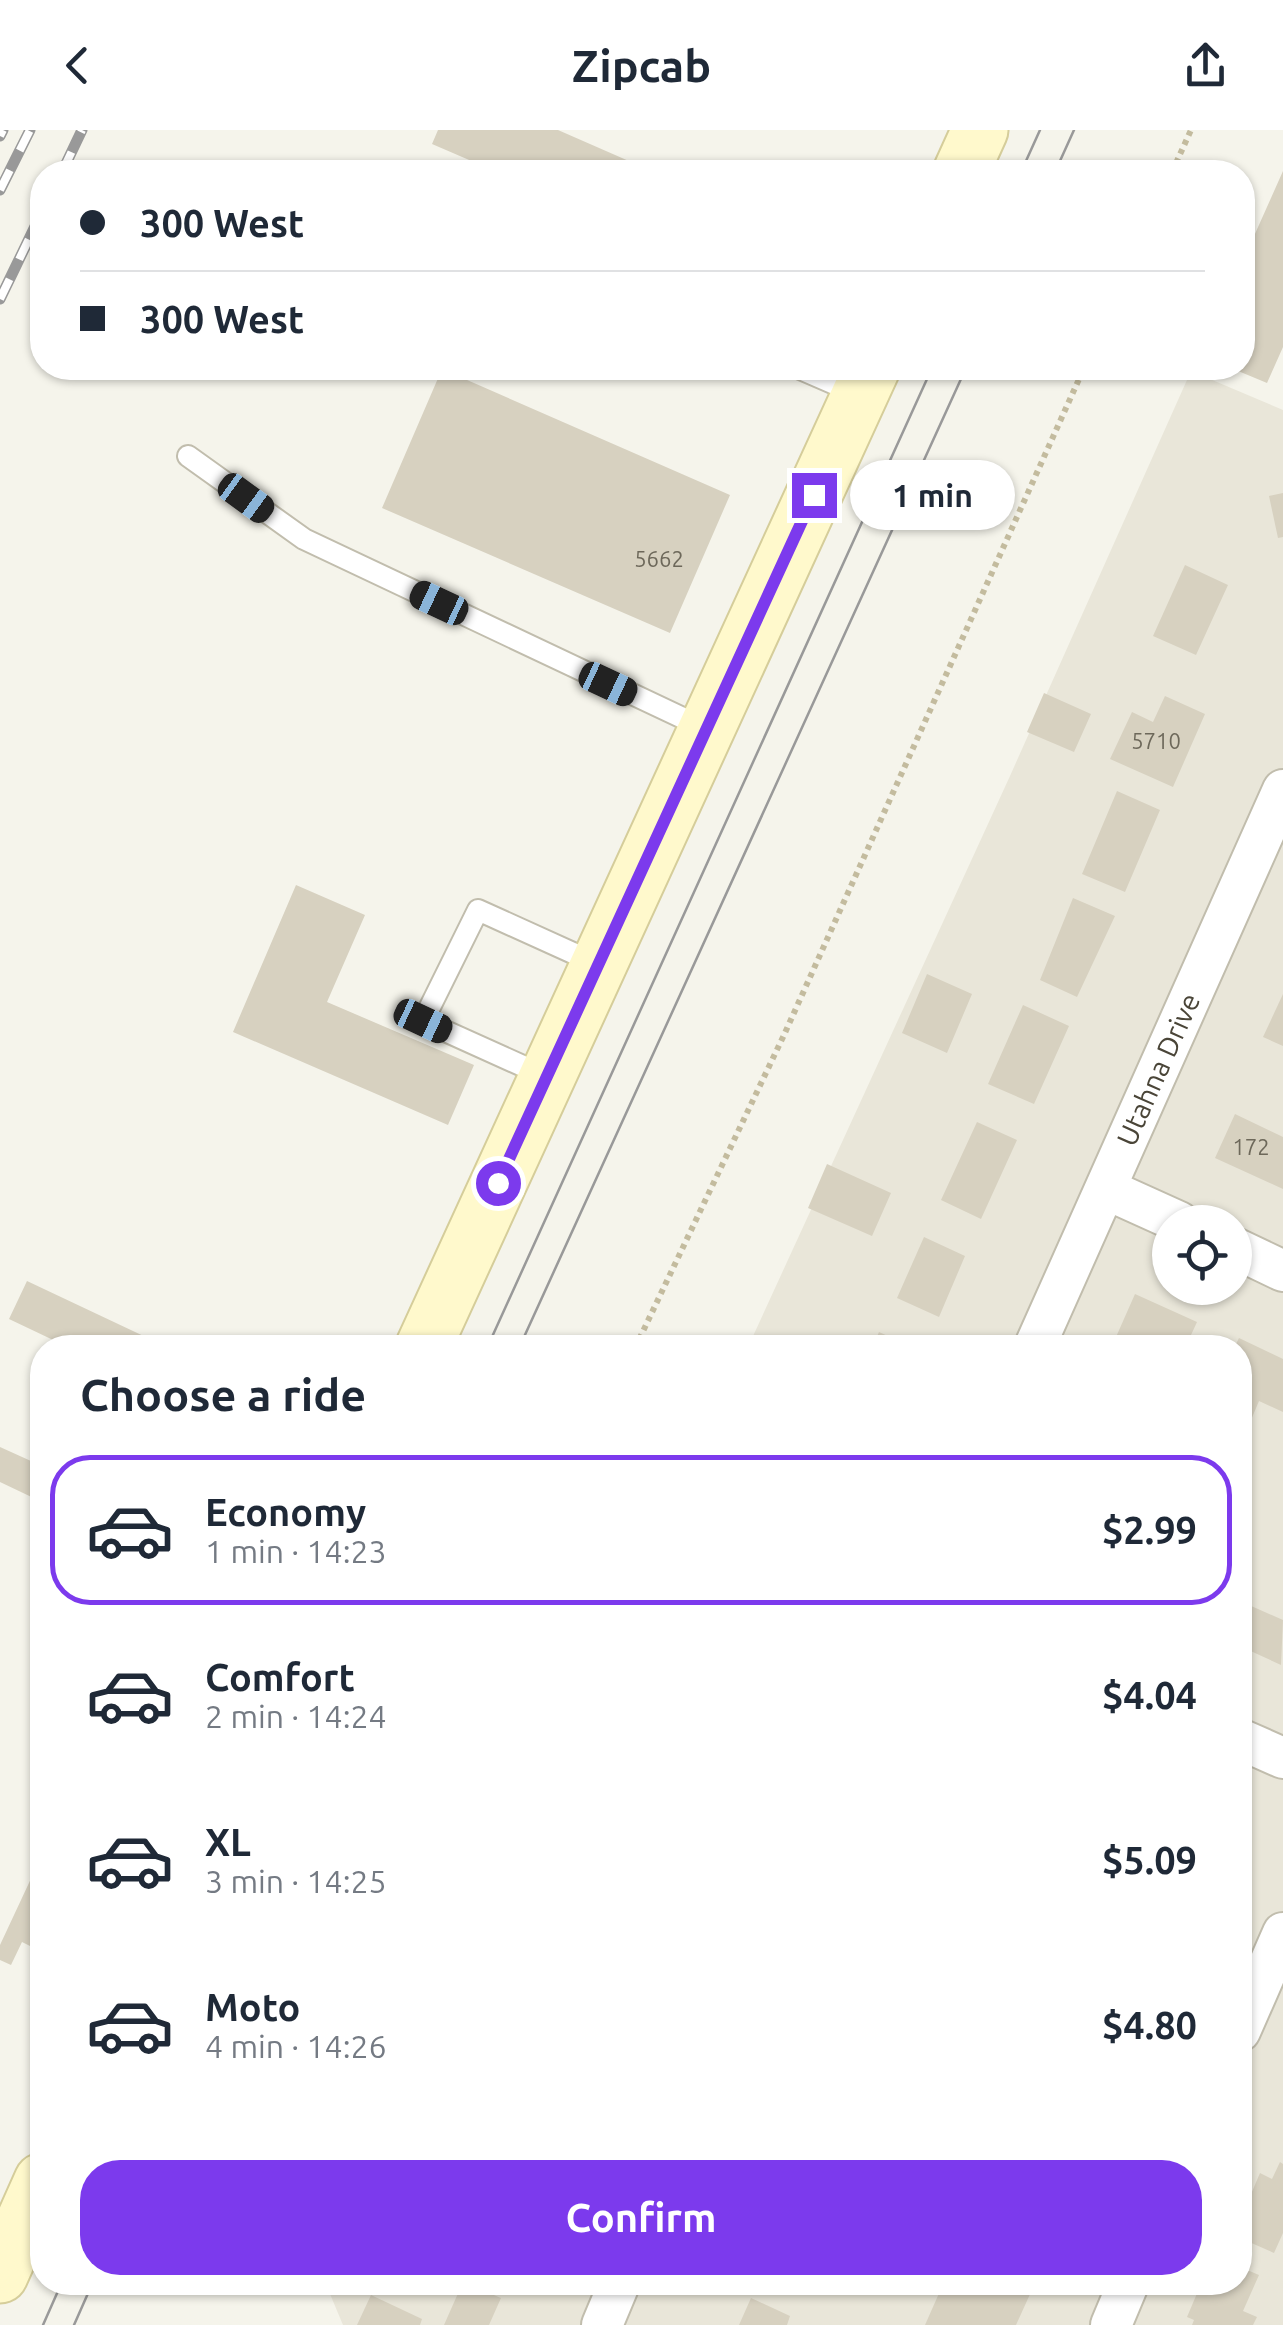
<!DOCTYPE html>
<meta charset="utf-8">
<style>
:root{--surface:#fff;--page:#f6f6f7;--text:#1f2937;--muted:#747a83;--line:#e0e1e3;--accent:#7c3aed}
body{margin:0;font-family:Ubuntu,sans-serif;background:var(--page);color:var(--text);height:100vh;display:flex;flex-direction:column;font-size:38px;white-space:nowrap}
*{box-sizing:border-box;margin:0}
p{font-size:32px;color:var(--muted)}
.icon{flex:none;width:55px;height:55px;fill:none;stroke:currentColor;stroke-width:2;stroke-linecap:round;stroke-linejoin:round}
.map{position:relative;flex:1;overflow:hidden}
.side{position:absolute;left:30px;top:1205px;width:1222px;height:960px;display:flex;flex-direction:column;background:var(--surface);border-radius:40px;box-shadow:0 2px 8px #0004}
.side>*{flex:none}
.guide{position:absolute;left:30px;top:30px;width:1225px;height:220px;border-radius:40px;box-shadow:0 2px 8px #0004;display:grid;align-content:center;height:220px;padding:0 50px;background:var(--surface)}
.tools{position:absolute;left:1152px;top:1075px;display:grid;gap:20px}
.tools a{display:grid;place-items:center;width:100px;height:100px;border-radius:50%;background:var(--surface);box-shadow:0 2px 8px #0004;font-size:50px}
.end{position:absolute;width:45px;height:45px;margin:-22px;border:12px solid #7c3aed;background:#fff;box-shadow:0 0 0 5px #fff}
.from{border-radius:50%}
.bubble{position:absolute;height:70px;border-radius:35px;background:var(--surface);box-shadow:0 2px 8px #0004;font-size:32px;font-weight:600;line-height:70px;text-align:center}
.car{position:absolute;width:30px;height:60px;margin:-30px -15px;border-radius:12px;box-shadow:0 0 8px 2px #0007;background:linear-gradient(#222 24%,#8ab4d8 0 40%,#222 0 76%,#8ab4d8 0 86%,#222 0)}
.guide b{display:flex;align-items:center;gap:35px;height:95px;font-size:38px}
.guide b+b{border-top:2px solid var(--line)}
.guide i{width:25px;height:25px;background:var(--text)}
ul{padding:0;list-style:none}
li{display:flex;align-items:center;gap:30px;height:150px;margin:0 20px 15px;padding:0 30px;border:5px solid transparent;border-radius:40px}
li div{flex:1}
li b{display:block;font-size:38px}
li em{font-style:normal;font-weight:600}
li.current{border-color:var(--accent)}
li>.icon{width:90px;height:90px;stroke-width:1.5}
h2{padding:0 50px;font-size:45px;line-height:120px}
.cta{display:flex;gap:20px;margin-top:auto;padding:20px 50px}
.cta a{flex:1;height:115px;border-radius:40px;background:var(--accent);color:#fff;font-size:40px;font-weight:600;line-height:115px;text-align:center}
header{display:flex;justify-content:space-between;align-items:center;height:130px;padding:0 50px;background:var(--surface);font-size:45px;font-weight:600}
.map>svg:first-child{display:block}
.residential{fill:#e9e6d9;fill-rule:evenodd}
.building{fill:#d7d1c0}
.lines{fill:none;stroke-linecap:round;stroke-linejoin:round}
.lane-casing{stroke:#c1bdad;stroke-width:24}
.street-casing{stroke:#c1bdad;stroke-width:44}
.secondary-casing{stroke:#d5cd9a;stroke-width:59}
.path{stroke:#c3bb9e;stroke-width:6;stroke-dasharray:5 5;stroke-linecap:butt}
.lane{stroke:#fff;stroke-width:20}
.street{stroke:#fff;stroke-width:40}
.secondary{stroke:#fff9cc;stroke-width:55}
.tram{stroke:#999;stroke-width:2.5}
.rail-casing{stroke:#999;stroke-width:11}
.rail{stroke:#fff;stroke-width:8;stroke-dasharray:22;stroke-linecap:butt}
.route{stroke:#7c3aed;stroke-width:12}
.labels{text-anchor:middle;stroke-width:10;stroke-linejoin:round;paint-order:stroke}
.number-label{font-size:22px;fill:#6d685a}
.street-label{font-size:28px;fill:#4a4538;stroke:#fff}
</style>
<header><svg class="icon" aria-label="back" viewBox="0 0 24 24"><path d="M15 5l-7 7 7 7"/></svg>Zipcab<svg class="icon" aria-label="share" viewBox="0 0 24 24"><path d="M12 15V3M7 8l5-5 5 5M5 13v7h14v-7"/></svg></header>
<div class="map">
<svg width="1283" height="2195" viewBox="0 0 1283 2195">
<rect width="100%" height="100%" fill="#f5f4eb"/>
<path class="residential" d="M 1191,241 L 1283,280 L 1283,2195 L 343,2195 L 325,2152 L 1240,2152 L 1240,1218 L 748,1217 L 1010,646 ZM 1170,1092 L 1235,1092 L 1235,1158 L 1170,1158 Z"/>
<path class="building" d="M 438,0 L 558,0 L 654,42 L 497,42 L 432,14 Z
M 1283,41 L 1283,217 L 1267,253 L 1231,238 L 1242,238 L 1242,133 Z
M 442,239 L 730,365 L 670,503 L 382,378 Z
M 1283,363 L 1283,407 L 1278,408 L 1269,366 Z
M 1185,435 L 1228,455 L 1196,525 L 1153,506 Z
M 1044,563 L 1091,584 L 1074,622 L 1027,602 Z
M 1165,566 L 1205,584 L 1173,657 L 1110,629 L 1132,582 L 1153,592 Z
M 1117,661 L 1160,680 L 1125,762 L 1082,744 Z
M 296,755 L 365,785 L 327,872 L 474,935 L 448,995 L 233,902 Z
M 1073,768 L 1115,786 L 1077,867 L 1040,850 Z
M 927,844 L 972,864 L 947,923 L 902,903 Z
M 1283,864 L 1283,916 L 1263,907 Z
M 1023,875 L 1069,896 L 1034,974 L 988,954 Z
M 1235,984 L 1283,1007 L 1283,1059 L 1215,1028 Z
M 977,992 L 1017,1010 L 981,1089 L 941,1070 Z
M 827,1034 L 891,1063 L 872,1106 L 808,1078 Z
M 924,1107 L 965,1126 L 939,1187 L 897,1168 Z
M 27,1151 L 169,1218 L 70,1218 L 9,1189 Z
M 1135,1164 L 1197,1192 L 1185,1218 L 1139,1218 L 1116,1207 Z
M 879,1202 L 914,1218 L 872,1218 Z
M 1239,1208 L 1283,1229 L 1283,1282 L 1259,1271 L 1251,1290 L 1240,1285 L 1240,1218 L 1234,1218 Z
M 0,1317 L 42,1336 L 42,1372 L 0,1352 Z
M 1240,1471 L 1283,1490 L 1281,1535 L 1244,1518 L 1240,1527 Z
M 35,1740 L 42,1743 L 42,1822 L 22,1812 L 11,1835 L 0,1830 L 0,1815 Z
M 1280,2032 L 1283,2034 L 1283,2103 L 1274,2123 L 1240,2108 L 1240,2090 L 1260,2043 L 1272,2049 Z
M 1240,2137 L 1259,2145 L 1243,2181 L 1257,2187 L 1253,2195 L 1192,2195 L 1194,2190 L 1187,2187 L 1198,2161 L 1205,2165 L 1210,2152 L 1240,2152 Z
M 463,2152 L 501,2168 L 489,2195 L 444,2195 Z
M 944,2152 L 1011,2152 L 1031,2162 L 1016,2195 L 925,2195 Z
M 371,2165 L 422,2189 L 420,2195 L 357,2195 Z
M 751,2168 L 790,2186 L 787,2195 L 739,2195 Z"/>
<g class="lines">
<g class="lane-casing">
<path id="lane" d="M 798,238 L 858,264
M 188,326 L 304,409 L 704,598
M 545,946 L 423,891 L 478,780 L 595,833"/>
</g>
<g class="street-casing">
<g id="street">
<path d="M 1106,1059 L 1179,1092"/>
<path d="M 1235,1118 L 1283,1141"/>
<path id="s1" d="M 1034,1218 L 1283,660"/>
<path d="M 1240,1609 L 1283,1628"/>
<path d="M 1240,1901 L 1283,1803"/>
<path d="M 602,2195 L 620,2152"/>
<path d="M 1111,2195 L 1129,2152"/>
</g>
</g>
<g class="secondary-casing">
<path id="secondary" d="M 961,42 L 980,0
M 423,1218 L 872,238
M 0,2145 L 42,2051"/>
</g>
<path class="path" d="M 1172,42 L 1191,0
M 635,1218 L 784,905 L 1084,238"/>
<use href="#lane" class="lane"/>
<use href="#street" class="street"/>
<use href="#secondary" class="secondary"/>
<path class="tram" d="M 1021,42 L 1040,0
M 1055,42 L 1074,0
M 487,1218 L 932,238
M 519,1218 L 966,238
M 43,2195 L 62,2152
M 74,2195 L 93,2152"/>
<g class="rail-casing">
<path id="rail" d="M 0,6 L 3,0
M 62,42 L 82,0
M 0,60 L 30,0
M 0,169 L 42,82"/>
</g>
<use href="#rail" class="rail"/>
</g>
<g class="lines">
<path class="route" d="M 498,1053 L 814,365"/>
</g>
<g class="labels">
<g class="number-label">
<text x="659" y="437">5662</text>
<text x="1156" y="619">5710</text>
<text x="1251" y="1025">172</text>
</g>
<g class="street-label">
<text dy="10" stroke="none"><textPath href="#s1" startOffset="305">Utahna Drive</textPath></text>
</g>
</g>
</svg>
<div class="tools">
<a><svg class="icon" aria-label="locate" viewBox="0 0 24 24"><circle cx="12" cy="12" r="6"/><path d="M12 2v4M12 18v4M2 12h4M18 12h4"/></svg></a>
</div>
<i class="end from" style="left:498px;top:1053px"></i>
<i class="end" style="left:814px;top:365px"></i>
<div class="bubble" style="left:850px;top:330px;width:165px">1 min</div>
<i class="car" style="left:246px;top:368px;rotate:126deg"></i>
<i class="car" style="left:439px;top:473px;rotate:295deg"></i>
<i class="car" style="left:608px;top:554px;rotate:115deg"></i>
<i class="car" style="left:423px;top:891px;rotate:115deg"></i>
<div class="guide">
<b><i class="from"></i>300 West</b>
<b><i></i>300 West</b>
</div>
<section class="side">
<h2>Choose a ride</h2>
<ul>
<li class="current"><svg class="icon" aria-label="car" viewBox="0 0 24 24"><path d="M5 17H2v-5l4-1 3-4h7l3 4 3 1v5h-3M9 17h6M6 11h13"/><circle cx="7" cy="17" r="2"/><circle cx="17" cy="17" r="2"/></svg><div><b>Economy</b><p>1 min · 14:23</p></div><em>$2.99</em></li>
<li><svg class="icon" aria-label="car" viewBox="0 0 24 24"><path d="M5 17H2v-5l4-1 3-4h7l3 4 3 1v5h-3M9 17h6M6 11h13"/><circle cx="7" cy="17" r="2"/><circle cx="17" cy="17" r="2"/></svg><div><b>Comfort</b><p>2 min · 14:24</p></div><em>$4.04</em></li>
<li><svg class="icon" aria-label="car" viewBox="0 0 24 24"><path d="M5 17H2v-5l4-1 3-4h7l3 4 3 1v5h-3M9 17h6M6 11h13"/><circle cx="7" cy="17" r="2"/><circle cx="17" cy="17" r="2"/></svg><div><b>XL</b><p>3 min · 14:25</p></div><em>$5.09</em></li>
<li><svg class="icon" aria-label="car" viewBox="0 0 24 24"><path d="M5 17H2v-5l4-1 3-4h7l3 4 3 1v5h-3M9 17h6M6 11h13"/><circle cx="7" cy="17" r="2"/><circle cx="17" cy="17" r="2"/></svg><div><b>Moto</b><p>4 min · 14:26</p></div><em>$4.80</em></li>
</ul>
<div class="cta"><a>Confirm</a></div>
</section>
</div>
